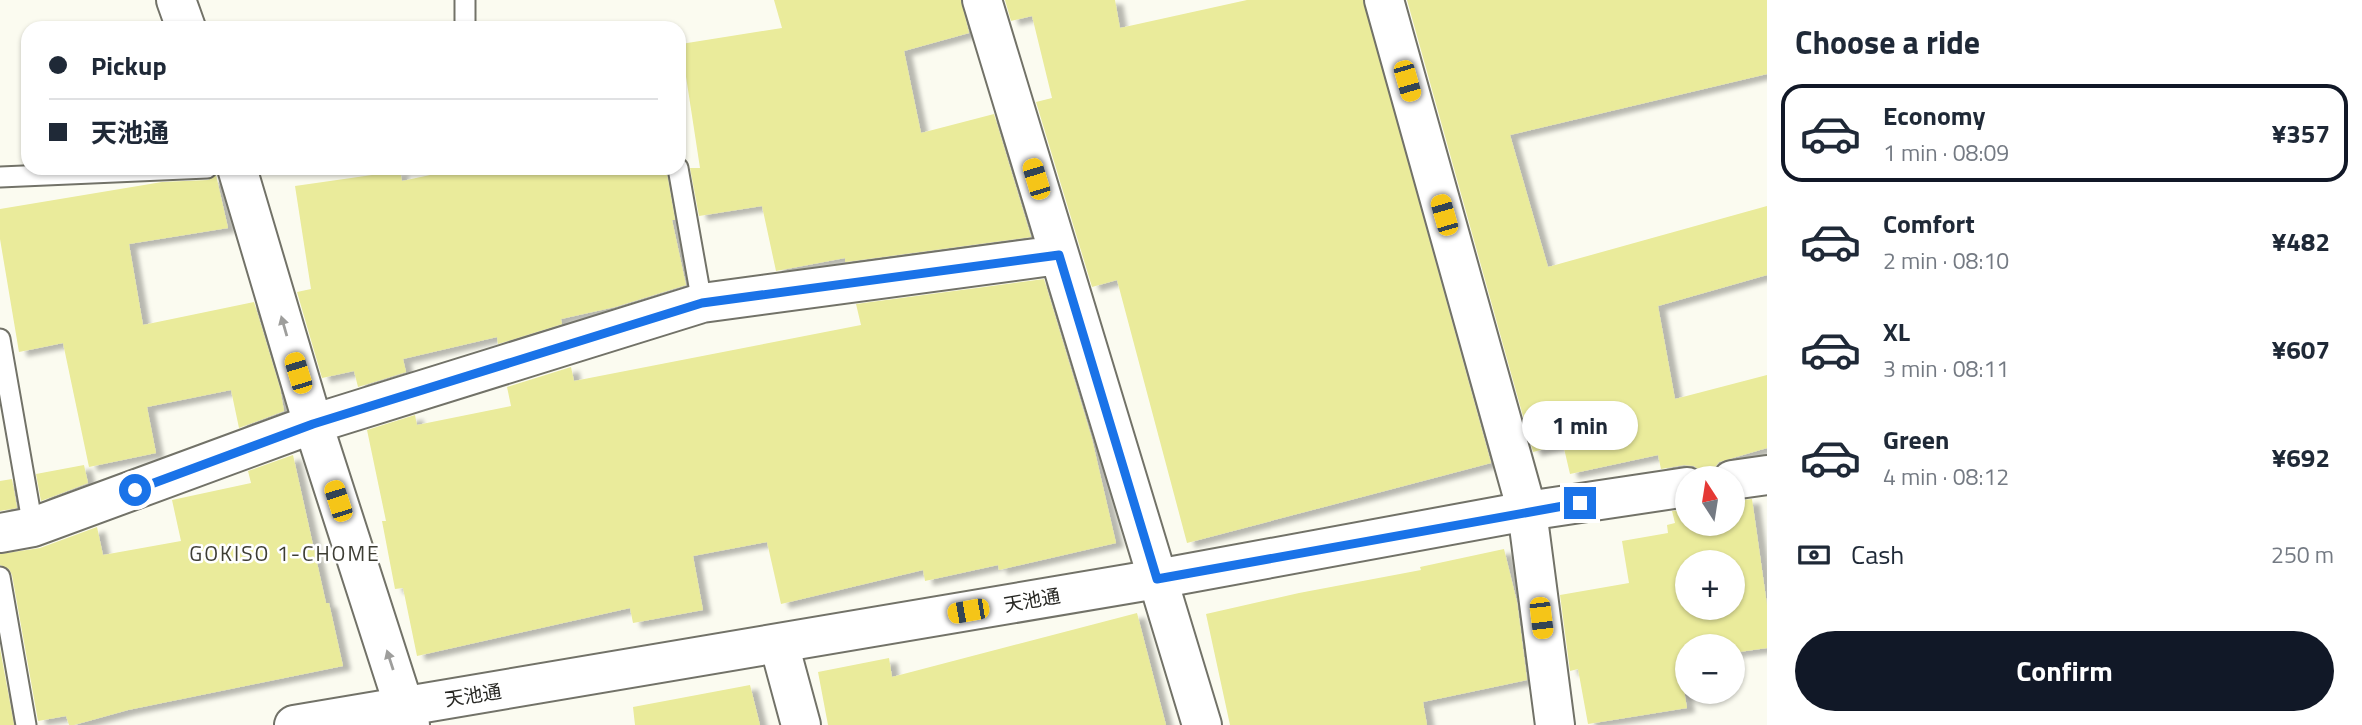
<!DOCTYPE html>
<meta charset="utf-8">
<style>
:root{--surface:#fff;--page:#f2f2f3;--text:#1f2937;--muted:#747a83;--line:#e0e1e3;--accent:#111827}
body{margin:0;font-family:"Titillium Web","Noto Sans JP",sans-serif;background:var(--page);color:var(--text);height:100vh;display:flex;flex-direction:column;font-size:26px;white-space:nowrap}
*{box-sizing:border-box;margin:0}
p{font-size:23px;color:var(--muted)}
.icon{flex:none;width:38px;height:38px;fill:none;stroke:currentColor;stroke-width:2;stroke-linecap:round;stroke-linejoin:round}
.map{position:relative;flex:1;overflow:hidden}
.drawer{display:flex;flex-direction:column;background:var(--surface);width:595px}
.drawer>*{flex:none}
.guide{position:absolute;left:21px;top:21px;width:665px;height:154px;border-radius:21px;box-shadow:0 2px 5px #0004;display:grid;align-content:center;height:154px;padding:0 28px;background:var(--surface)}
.needle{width:46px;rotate:348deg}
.controls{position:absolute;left:1675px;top:466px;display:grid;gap:14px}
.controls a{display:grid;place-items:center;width:70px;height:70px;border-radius:50%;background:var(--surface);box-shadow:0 2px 5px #0004;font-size:35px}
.end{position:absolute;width:32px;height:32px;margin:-16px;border:9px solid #1a73e8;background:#fff;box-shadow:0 0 0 4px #fff}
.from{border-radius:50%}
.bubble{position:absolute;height:49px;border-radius:24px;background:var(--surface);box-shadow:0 2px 5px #0004;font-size:23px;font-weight:700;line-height:49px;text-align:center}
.car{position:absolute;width:21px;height:42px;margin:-21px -10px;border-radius:9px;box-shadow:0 0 5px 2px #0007;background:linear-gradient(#f5c518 24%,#345 0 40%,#f5c518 0 76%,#345 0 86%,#f5c518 0)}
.guide b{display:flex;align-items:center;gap:24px;height:66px;font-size:26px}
.guide b+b{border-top:2px solid var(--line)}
.guide i{width:18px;height:18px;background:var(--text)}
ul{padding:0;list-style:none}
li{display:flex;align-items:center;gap:21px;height:98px;margin:0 14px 10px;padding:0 14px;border:4px solid transparent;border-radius:21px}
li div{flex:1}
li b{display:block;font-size:26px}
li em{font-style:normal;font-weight:700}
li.current{border-color:var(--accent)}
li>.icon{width:63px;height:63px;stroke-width:1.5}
h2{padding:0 28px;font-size:32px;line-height:84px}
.pay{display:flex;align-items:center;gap:18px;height:77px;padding:0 28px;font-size:26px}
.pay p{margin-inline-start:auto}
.primary-button{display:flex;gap:14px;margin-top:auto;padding:14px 28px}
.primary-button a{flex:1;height:80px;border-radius:42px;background:var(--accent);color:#fff;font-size:28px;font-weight:700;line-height:80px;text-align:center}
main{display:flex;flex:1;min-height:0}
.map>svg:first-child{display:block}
.building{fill:#eaeb9b;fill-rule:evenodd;filter:url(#shadow)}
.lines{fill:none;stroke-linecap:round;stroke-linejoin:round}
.service-casing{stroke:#727268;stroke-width:23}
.minor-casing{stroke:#727268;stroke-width:42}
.tertiary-casing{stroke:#727268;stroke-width:42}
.service{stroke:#fff;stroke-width:19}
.minor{stroke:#fff;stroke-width:38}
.tertiary{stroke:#fff;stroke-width:38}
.oneway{fill:#9e9e9c}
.route{stroke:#1a73e8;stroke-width:9}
.labels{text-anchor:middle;stroke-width:5;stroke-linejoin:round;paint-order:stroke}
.street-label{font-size:19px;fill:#282824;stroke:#fff}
.neighbourhood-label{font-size:21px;letter-spacing:2px;fill:#3d3d34;stroke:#fff}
</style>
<main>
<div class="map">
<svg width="1767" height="725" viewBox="0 0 1767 725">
<defs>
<filter id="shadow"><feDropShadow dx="8" dy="4.5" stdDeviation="2" flood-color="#0004"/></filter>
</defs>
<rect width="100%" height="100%" fill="#fbfbf0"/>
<path class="building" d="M 774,0 L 961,0 L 969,33 L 904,51 L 921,133 L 994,114 L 1031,237 L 845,262 L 845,258 L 776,271 L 762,206 L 699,216 L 690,168 L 700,168 L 681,44 L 782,28 Z
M 1005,0 L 1115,0 L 1120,28 L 1247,0 L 1363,0 L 1491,463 L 1187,543 L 1117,280 L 1092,287 L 1036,102 L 1052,98 L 1032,16 L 1011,21 Z
M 1407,0 L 1767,0 L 1767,74 L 1510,135 L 1548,267 L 1767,206 L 1767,275 L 1658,306 L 1675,399 L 1767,375 L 1767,448 L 1719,462 L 1712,471 L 1711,478 L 1706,478 L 1704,473 L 1694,466 L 1684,465 L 1661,469 L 1658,455 L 1570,474 L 1563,444 L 1533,452 Z
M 463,168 L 666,168 L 675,220 L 672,220 L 686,285 L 615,307 L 561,319 L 562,324 L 498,344 L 497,337 L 403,359 L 406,372 L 358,387 L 354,371 L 322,378 L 297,292 L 311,289 L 295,186 L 400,171 L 402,181 Z
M 216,175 L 228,228 L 129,244 L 143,325 L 254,302 L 280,388 L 284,411 L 239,428 L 231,390 L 147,407 L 156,453 L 89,467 L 63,343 L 19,352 L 0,239 L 0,209 L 162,182 L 208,180 Z
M 1044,279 L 1092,439 L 1116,543 L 999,570 L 998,565 L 925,581 L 923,570 L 781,604 L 767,542 L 693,556 L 703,610 L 633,623 L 630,608 L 417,656 L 403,588 L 395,589 L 382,521 L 386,521 L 367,430 L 415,415 L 417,425 L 511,406 L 507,387 L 571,367 L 574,381 L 861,325 L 856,304 Z
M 293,455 L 326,603 L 329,603 L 343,666 L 128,710 L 74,725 L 69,725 L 66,716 L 38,721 L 12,575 L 9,569 L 0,565 L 0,554 L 40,548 L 97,527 L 103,555 L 181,541 L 172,500 L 251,483 L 248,471 Z
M 84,465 L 88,483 L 41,501 L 36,474 Z
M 12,479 L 17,508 L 0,511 L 0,481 Z
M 1752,499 L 1767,605 L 1767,648 L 1732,653 L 1732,646 L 1687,646 L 1687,660 L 1679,661 L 1687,708 L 1588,724 L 1578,669 L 1570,671 L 1560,595 L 1629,583 L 1622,541 L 1668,533 L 1667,525 L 1675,523 L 1672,511 L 1687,509 L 1687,523 L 1732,523 L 1732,501 ZM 1687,562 L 1732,562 L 1732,607 L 1687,607 Z
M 1504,549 L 1517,602 L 1527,680 L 1423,702 L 1427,725 L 1230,725 L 1206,614 L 1299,593 L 1421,570 L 1420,567 Z
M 1137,613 L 1166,725 L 828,725 L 818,672 L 889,658 L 892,677 Z
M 0,648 L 14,725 L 0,725 Z
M 750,685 L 760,725 L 635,725 L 633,707 Z"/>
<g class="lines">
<g class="service-casing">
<path id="service" d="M 465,0 L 465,28
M 678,168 L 702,303
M 0,177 L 207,168
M 0,339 L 33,527
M 0,577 L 26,725"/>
</g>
<g class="minor-casing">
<path id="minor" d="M 176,0 L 186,28
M 982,0 L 1202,725
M 1384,0 L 1527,511 L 1555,725
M 237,168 L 313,424 L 410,725
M 0,533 L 33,527 L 313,424 L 702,303 L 1059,255
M 779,644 L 801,725"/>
</g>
<g class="tertiary-casing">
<path id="tertiary" d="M 1732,480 L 1767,475
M 294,725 L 1157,579 L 1527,511 L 1687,487"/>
</g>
<use href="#service" class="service"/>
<use href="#minor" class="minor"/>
<use href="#tertiary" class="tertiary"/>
</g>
<defs><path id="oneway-solid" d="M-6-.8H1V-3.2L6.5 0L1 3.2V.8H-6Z" transform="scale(1.75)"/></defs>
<g class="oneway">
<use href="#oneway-solid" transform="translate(284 326) rotate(-106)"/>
<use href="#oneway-solid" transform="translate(390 660) rotate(-108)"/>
</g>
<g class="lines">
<path class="route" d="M 135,490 L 313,424 L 702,303 L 1059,255 L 1157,579 L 1580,503"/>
</g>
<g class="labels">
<g class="street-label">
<text transform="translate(1032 600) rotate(-10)" y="7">天池通</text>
<text transform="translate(473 695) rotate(-9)" y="7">天池通</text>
</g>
<g class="neighbourhood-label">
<text x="285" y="561">GOKISO 1-CHOME</text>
</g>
</g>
</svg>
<div class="controls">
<a><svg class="needle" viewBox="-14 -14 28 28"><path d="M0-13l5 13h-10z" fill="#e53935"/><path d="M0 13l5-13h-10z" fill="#747a83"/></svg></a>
<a>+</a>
<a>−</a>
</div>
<i class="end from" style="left:135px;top:490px"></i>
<i class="end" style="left:1580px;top:503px"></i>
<div class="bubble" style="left:1522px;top:401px;width:116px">1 min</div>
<i class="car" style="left:1407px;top:81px;rotate:164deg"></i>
<i class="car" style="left:1036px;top:179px;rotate:343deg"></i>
<i class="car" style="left:1444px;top:215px;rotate:344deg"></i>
<i class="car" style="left:298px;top:373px;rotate:343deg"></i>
<i class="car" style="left:338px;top:501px;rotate:342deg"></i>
<i class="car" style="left:968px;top:611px;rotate:260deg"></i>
<i class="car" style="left:1541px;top:618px;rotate:173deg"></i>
<div class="guide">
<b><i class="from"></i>Pickup</b>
<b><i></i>天池通</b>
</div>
</div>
<section class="drawer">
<h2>Choose a ride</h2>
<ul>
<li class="current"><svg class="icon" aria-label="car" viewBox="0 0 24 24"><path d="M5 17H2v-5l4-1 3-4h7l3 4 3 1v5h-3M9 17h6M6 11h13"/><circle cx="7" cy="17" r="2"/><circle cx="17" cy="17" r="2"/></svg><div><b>Economy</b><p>1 min · 08:09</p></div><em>¥357</em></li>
<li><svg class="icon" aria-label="car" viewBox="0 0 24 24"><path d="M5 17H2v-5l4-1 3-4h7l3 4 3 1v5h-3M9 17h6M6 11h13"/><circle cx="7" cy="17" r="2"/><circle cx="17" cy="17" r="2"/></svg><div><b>Comfort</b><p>2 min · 08:10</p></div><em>¥482</em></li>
<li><svg class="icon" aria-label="car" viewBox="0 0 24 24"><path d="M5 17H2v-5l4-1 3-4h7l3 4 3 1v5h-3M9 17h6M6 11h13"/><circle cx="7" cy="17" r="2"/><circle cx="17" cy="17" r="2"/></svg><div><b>XL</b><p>3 min · 08:11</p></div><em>¥607</em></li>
<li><svg class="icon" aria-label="car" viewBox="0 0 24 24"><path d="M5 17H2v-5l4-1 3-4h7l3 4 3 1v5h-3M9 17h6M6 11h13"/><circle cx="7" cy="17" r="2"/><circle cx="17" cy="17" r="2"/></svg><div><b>Green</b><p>4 min · 08:12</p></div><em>¥692</em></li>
</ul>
<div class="pay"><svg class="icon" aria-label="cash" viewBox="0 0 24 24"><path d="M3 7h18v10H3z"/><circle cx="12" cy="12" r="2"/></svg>Cash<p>250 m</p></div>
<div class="primary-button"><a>Confirm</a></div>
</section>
</main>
